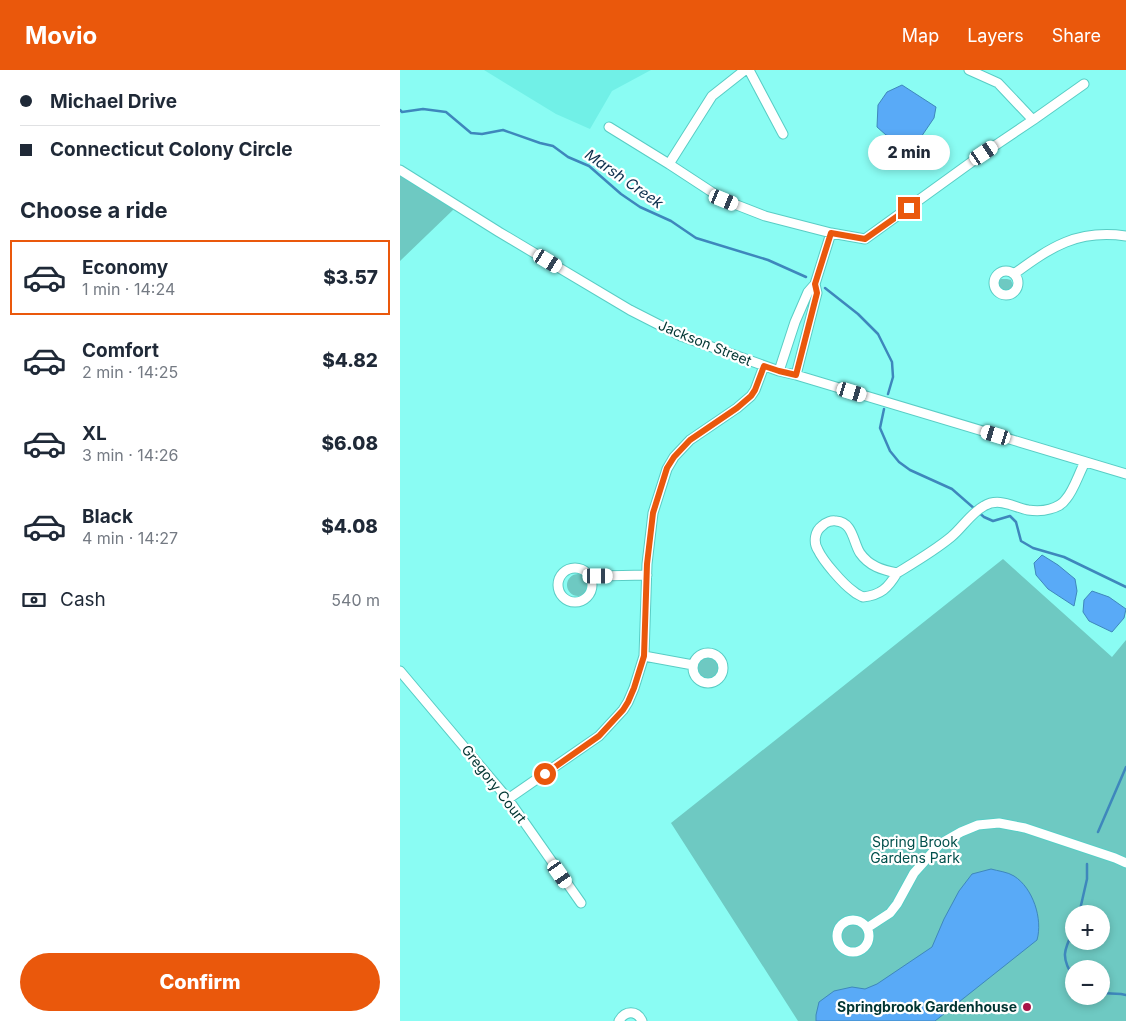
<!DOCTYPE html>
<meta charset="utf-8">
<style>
:root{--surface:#fff;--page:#f2f2f3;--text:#1f2937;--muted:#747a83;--line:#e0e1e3;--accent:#ea580c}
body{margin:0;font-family:Inter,sans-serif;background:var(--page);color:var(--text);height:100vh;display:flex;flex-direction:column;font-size:19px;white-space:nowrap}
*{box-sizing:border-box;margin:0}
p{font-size:16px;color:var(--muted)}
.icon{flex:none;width:28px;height:28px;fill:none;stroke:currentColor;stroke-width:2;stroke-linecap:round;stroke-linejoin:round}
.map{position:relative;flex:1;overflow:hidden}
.side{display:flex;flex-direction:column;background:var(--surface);width:400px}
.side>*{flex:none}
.top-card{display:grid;align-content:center;height:110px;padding:0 20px;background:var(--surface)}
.buttons{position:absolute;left:665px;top:835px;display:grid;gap:10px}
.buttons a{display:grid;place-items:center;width:45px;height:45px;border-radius:50%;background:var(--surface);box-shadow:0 2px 8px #0003;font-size:25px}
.end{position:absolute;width:22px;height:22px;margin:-11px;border:6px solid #ea580c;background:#fff;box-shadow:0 0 0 2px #fff}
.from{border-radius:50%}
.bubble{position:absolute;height:35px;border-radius:18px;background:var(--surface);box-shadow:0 2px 8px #0003;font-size:16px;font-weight:800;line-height:35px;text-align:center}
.car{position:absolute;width:15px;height:30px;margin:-15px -8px;border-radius:6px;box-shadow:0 0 4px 1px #0007;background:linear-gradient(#fff 24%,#345 0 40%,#fff 0 76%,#345 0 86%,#fff 0)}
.top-card b{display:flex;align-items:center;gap:18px;height:48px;font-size:19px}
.top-card b+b{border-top:1px solid var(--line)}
.top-card i{width:12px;height:12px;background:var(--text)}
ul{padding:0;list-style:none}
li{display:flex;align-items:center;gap:15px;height:75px;margin:0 10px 8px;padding:0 10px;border:2px solid transparent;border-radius:0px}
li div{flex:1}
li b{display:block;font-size:19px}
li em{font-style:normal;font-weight:800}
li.active{border-color:var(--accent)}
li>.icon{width:45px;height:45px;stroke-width:1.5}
h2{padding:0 20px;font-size:22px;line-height:60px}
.pay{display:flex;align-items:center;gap:12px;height:55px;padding:0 20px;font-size:19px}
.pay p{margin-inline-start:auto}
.cta{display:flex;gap:10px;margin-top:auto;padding:10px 20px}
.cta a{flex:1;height:58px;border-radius:30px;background:var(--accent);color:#fff;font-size:20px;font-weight:800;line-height:58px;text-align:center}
header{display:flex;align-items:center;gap:30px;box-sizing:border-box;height:70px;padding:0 25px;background:var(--accent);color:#fff}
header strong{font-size:24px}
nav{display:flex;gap:28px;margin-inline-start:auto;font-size:18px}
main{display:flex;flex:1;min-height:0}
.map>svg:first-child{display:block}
.built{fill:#71f0e7}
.green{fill:#6ec9c2;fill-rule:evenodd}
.water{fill:#59aaf7;stroke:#3e87bc}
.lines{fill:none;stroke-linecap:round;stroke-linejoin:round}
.stream{stroke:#3e87bc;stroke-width:2.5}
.minor-casing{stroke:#59cdc5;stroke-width:11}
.minor{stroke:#fff;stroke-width:9}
.route{stroke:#ea580c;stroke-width:6}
.poi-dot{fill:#a81447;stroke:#fff;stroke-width:2}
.labels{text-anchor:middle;stroke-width:4.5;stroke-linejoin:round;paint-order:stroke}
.street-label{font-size:14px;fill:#003532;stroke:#fff}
.park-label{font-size:14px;fill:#004f4b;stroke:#fff}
.poi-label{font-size:14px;font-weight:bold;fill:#003532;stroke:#fff;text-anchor:end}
.water-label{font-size:15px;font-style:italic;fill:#0c2e4c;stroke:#fff}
</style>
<header>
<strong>Movio</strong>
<nav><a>Map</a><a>Layers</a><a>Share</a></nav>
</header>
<main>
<section class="side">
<div class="top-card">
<b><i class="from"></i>Michael Drive</b>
<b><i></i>Connecticut Colony Circle</b>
</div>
<h2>Choose a ride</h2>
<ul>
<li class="active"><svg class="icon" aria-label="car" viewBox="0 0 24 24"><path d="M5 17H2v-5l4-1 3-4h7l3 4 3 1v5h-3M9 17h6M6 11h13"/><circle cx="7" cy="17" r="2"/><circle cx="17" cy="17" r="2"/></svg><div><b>Economy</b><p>1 min · 14:24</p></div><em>$3.57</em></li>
<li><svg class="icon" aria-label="car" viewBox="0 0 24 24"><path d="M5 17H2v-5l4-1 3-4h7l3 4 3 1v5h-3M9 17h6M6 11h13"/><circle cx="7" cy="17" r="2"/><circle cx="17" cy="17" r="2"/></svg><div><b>Comfort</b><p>2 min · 14:25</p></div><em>$4.82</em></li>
<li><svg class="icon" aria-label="car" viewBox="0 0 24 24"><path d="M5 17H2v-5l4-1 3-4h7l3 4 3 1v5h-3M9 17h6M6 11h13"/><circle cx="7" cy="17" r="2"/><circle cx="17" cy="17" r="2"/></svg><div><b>XL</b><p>3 min · 14:26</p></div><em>$6.08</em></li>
<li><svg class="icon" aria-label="car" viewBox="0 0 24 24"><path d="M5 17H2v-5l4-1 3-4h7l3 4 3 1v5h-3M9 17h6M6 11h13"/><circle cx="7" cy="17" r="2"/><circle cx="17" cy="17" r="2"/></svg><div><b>Black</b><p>4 min · 14:27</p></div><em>$4.08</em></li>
</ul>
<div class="pay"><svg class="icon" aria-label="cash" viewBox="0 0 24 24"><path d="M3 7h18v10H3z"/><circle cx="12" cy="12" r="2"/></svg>Cash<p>540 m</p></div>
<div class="cta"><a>Confirm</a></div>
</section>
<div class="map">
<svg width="726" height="951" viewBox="0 0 726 951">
<rect width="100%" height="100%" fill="#8afcf3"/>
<path class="built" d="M 84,0 L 251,0 L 212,21 L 190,59 L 156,44 Z"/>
<path class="green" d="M 0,105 L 54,139 L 0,191 Z
M 601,209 L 607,209 L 611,210 L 614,218 L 612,221 L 607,222 C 602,220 599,218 597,213 Z
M 603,489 L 712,587 L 726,570 L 726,951 L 398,951 L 271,753 ZM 674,844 L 701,844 L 701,871 L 674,871 ZM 674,899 L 701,899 L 701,926 L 674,926 Z
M167 515a11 11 0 1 1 22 0a11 11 0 1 1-22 0Z
M298 598a11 11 0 1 1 22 0a11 11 0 1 1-22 0Z"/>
<path class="water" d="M 502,15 L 536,37 L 534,48 L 517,73 L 486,65 L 477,57 L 478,35 L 487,22 Z
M 642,485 L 658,495 L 675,509 L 677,521 L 674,536 L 648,519 L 636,505 L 634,493 Z
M 692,521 L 709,527 L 726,539 L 724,548 L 712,562 L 689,551 L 683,542 L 684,530 Z
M 591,799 C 598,801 608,802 614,806 C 633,818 643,849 637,870 L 535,951 L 416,951 L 416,945 L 419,932 L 434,921 L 452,917 L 465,919 L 477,914 L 532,877 L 544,849 L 559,821 L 572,804 Z"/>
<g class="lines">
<path class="stream" d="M 0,40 L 2,42 L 23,39 L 46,42 L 71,63 L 82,64 L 103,60 L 140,73 L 153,76 L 168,87 L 189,96 L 221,124 L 240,137 L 271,151 L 296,168 L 368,190 L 406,207
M 425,218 L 458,244 L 478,264 L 492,292 L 493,307 L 488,324
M 484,339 L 480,358 L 490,381 L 499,392 L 510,400 L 552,419 L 584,447 L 593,451 L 610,446 L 616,452 L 621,471 L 633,478 L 664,487 L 726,517
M 698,762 L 726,697
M 679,844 L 687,809 L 687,794
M 674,859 C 664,880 660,887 674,908
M 701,923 L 721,924 L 726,925"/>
<g class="minor-casing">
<path id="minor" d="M 349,0 L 383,64
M 633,50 L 684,14
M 209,57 L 269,94 L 324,130 L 365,146 L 431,163 L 465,169 L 584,83 L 633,50 L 598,13 L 569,0
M 269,94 L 312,26 L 345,0
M 0,100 L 99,162 L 230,240 L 281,266 L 379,301 L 396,305 L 726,404
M594 213a12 12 0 1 1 24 0a12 12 0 1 1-24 0Z
M 614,204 C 651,177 677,159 726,166
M 379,301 L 395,252 L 408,222 L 415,214 L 431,163
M 396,305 L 417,223 L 415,214
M158 515a17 17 0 1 1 34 0a17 17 0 1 1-34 0Z
M 497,503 C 488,518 481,525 463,527 C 459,525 456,524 453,521 C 443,514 423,491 418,480 C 413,472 415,461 422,456 C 426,452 432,450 436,451 C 453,452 453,472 460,483 C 469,496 482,500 497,503 C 515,492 534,481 551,467 C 562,458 571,443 584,436 C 599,427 613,437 628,440 C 635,441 643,441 650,439 C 657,437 662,435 666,429 C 674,420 679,403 685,392
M 190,509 L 198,506 L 247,505
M293 598a15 15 0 1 1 30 0a15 15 0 1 1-30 0Z
M 244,586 L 293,595
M 0,601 L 108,729 L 181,833
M 108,729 L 199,666 L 223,640 L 228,632 L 234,618 L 244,586 L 247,494 L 253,443 L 267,399 L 274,387 L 290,370 L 337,338 L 351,326 L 355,320 L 364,296
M437 866a16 16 0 1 1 32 0a16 16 0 1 1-32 0Z
M 467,858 L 490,843 L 497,834 L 514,803 L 540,774 L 561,762 L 578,755 L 599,753 L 625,758 L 715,788 L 726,793
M 219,951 C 225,940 237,940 242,951"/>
</g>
<use href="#minor" class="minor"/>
</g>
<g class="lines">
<path class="route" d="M 145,704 L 199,666 L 223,640 L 228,632 L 234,618 L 244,586 L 247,494 L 253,443 L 267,398 L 274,387 L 290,370 L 337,338 L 351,326 L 355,320 L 364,296 L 379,301 L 396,305 L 417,223 L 415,214 L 431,163 L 465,169 L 509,138"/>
</g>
<circle class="poi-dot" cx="627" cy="937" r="5"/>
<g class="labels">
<g class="street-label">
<text transform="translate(305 273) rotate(22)" y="5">Jackson Street</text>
<text transform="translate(94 714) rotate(52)" y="5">Gregory Court</text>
</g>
<g class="park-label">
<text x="515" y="777">Spring Brook<tspan x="515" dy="16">Gardens Park</tspan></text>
</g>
<g class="poi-label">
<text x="617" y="942">Springbrook Gardenhouse</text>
</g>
<g class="water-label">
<text transform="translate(224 109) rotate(35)" y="5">Marsh Creek</text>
</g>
</g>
</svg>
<div class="buttons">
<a>+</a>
<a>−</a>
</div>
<i class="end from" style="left:145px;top:704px"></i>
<i class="end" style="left:509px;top:138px"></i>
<div class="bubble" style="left:468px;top:65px;width:82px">2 min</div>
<i class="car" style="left:584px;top:83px;rotate:56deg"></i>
<i class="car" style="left:324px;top:130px;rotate:112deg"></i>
<i class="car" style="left:148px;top:191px;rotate:121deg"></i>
<i class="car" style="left:452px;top:322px;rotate:107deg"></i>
<i class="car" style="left:596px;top:365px;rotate:287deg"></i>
<i class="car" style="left:198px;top:506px;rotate:90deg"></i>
<i class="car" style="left:160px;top:804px;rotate:145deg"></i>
</div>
</main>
